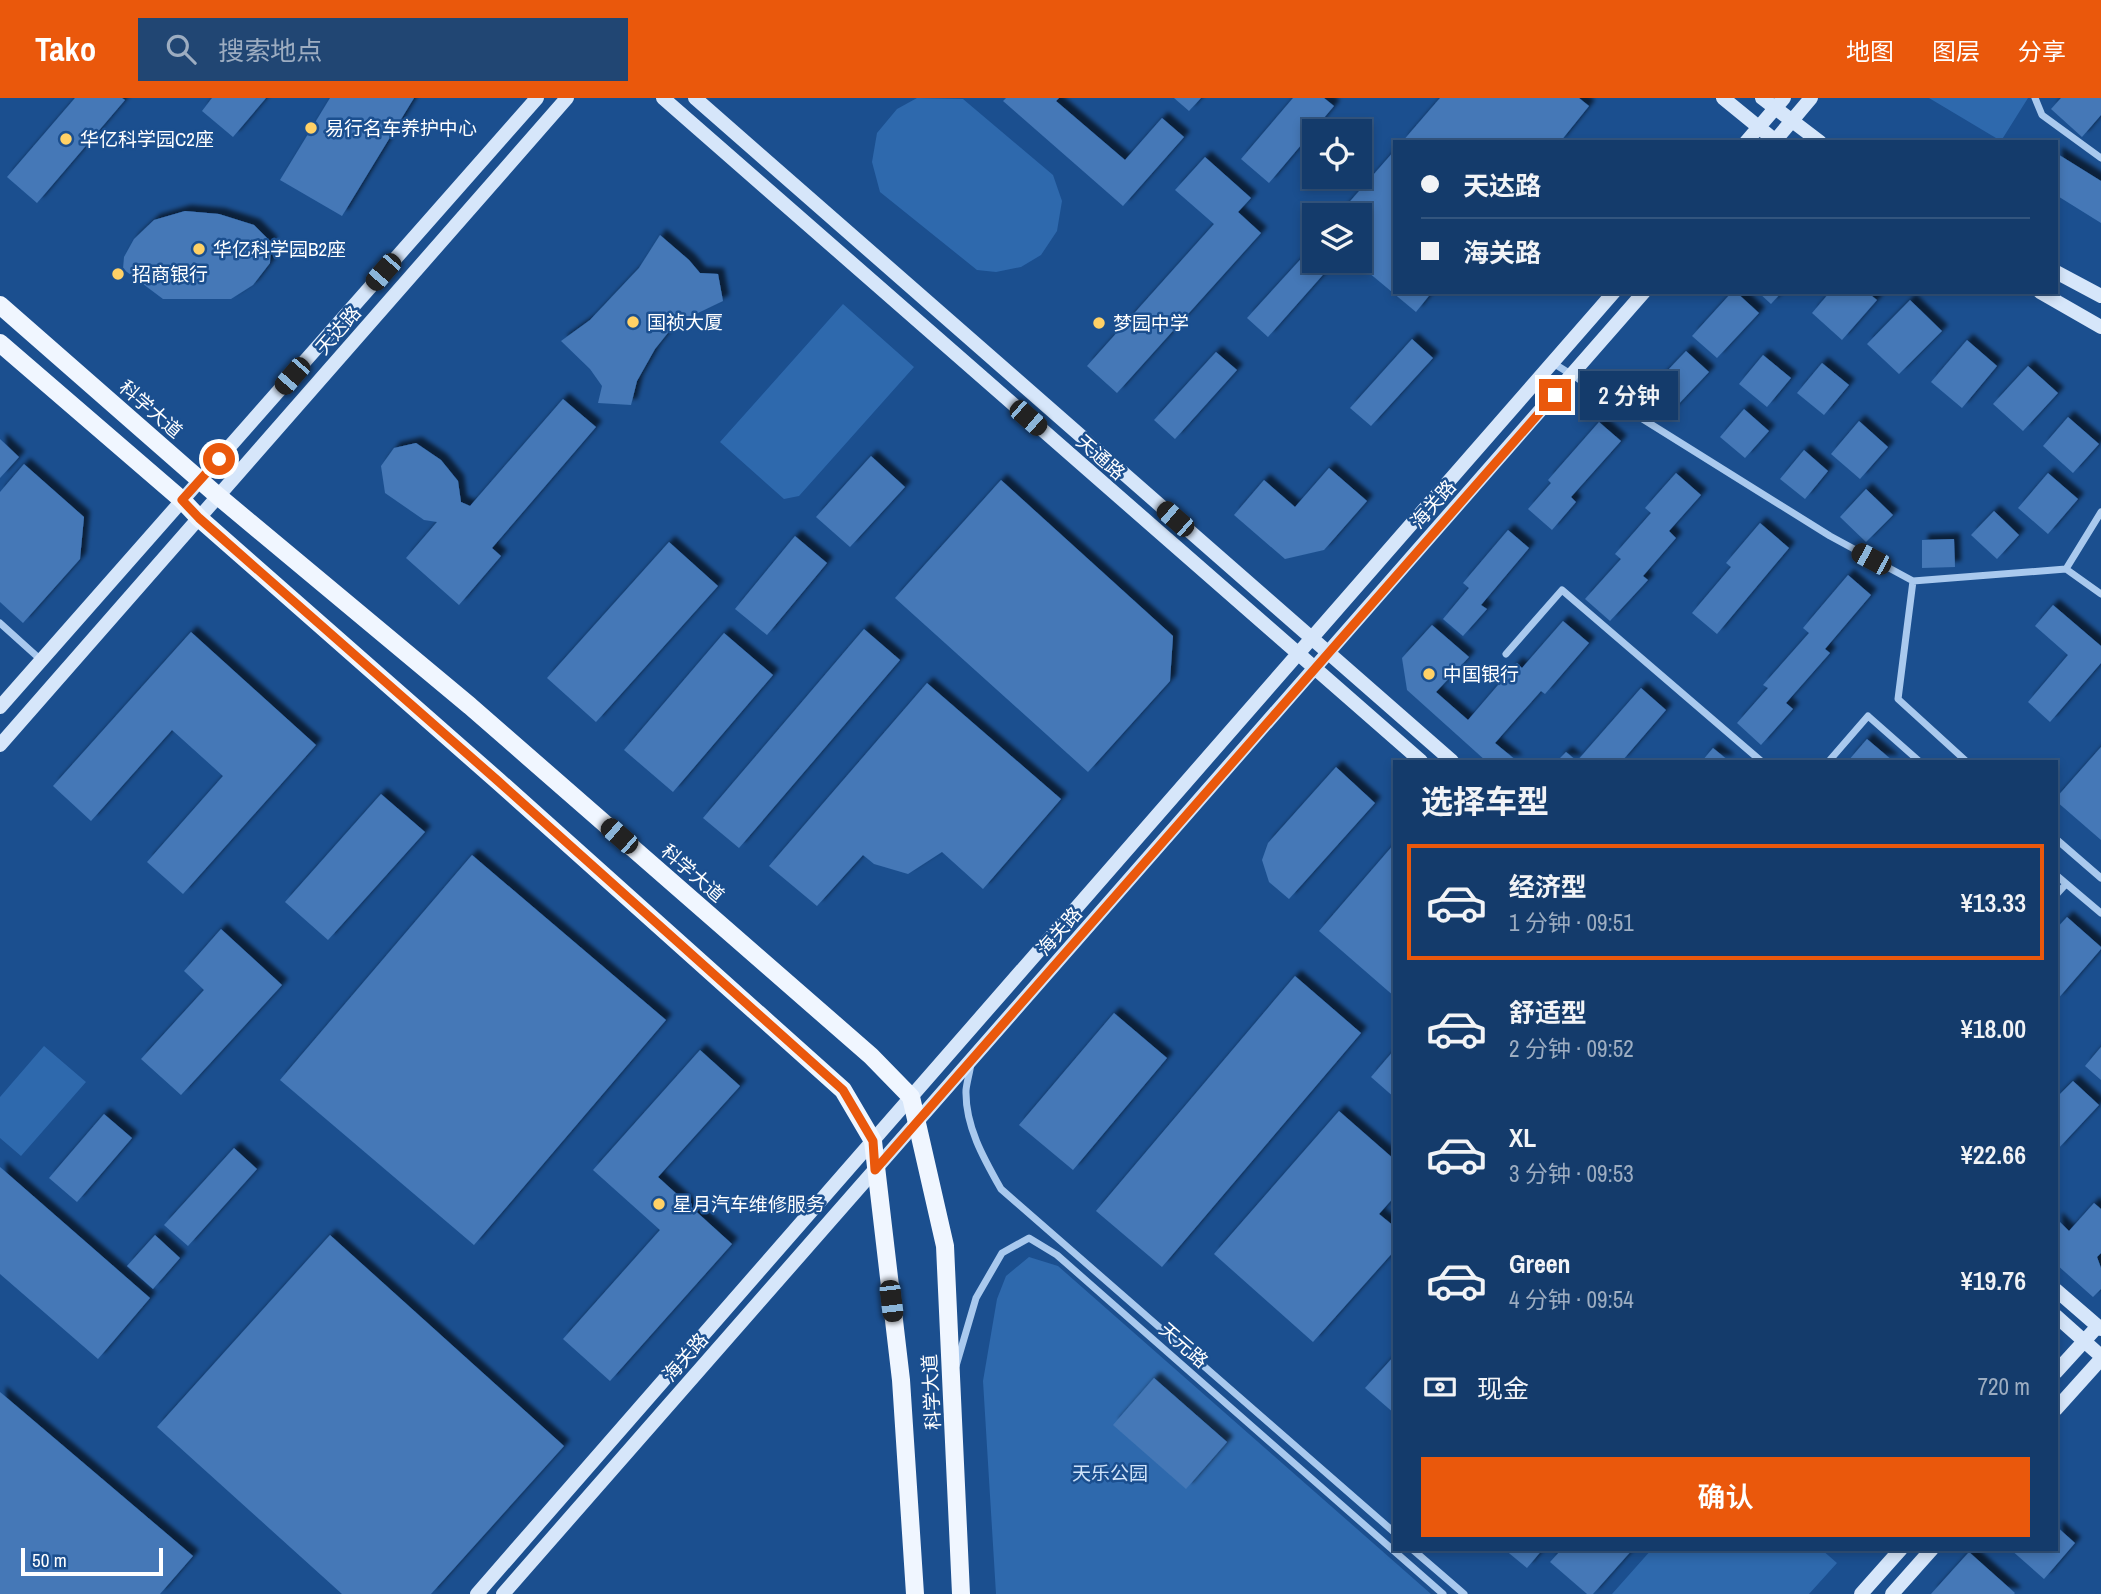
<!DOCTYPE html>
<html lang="zh">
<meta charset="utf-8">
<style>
:root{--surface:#143b6b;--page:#214673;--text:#f1f3f6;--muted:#9dadc1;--line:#33557e;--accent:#ea580c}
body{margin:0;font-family:"Archivo Narrow","Noto Sans SC",sans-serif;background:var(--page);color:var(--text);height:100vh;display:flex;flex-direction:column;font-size:26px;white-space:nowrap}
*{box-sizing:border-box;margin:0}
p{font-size:23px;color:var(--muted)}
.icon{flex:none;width:38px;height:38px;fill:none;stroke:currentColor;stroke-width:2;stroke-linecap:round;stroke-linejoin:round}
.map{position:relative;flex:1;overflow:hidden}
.sheet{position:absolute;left:1393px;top:662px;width:665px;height:791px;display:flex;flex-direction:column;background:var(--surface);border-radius:0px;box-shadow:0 4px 10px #0003,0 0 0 2px var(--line)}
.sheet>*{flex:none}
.hud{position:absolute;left:1393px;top:42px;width:665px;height:154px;border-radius:0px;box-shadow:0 4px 10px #0003,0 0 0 2px var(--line);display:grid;align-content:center;height:154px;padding:0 28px;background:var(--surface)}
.fabs{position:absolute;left:1302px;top:21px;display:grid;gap:14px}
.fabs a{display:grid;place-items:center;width:70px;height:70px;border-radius:0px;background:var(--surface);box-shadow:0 4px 10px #0003,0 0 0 2px var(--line);font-size:35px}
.scale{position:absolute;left:21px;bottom:18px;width:142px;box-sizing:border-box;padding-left:7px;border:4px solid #fff;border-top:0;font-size:19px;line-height:24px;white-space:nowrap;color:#fff;-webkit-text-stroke:5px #1b4f8f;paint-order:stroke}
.end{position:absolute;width:32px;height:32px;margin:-16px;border:9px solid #ea580c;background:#fff;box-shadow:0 0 0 4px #fff}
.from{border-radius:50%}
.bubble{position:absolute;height:49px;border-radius:0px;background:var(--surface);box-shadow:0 4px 10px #0003,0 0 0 2px var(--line);font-size:23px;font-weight:600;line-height:49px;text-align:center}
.car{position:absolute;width:21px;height:42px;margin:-21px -10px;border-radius:9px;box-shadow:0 0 5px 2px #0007;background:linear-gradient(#222 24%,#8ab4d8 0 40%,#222 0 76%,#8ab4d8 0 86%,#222 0)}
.hud b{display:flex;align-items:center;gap:24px;height:66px;font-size:26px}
.hud b+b{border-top:2px solid var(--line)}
.hud i{width:18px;height:18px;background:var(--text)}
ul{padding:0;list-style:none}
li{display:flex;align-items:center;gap:21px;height:116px;margin:0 14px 10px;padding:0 14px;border:4px solid transparent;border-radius:0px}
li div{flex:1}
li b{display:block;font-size:26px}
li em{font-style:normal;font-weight:600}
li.on{border-color:var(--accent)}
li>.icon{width:63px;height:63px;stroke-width:1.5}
h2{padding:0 28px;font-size:32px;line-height:84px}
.pay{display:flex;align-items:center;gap:18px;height:77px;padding:0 28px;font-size:26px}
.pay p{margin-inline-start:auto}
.button{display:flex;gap:14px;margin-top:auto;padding:14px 28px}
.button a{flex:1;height:80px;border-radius:0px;background:var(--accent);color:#fff;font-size:28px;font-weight:600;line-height:80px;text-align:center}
header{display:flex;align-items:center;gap:42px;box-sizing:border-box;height:98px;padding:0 35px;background:var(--accent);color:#fff}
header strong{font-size:33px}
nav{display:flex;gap:38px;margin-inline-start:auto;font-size:24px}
.search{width:490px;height:63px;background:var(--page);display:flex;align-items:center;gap:18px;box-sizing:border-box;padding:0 24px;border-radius:0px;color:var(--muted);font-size:26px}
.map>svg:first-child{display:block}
.green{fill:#2e69ad}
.building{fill:#4478b7;filter:url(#shadow)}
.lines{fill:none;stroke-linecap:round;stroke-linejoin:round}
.street{stroke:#a9c9ee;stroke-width:7}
.secondary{stroke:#d6e6fa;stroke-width:14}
.primary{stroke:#f0f6ff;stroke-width:18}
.route{stroke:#ea580c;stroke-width:9}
.poi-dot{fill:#ffd166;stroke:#1b4f8f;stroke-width:2.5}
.labels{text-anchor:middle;stroke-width:5;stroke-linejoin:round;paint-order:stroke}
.poi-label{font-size:19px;fill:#fff;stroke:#1b4f8f;text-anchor:start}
.street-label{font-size:19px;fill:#fff;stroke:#1b4f8f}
.park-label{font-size:19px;fill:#cfe3fa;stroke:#1b4f8f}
</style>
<header>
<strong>Tako</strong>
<div class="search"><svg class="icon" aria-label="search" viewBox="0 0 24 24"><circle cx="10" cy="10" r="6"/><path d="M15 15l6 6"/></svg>搜索地点</div>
<nav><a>地图</a><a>图层</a><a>分享</a></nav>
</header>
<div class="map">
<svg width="2101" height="1496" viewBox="0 0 2101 1496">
<defs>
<filter id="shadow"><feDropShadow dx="6" dy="-6" stdDeviation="2" flood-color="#0009"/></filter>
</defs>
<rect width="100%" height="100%" fill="#1b4f8f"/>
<path class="green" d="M 917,0 L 963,1 L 1053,77 L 1062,103 L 1057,133 L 1041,157 L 1021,169 L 996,174 L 977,172 L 880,94 L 872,64 L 877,35 L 897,11 Z
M 1929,0 L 2028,0 L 2001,43 Z
M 843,206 L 914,269 L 799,398 L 784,401 L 720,344 Z
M 44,948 L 86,984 L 21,1058 L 0,1040 L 0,999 Z
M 1029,1159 L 1058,1168 L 1431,1496 L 996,1496 L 983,1283 L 997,1201 L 1006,1178 Z
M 1652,1451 L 1821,1451 L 1837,1465 L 1809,1496 L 1612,1496 Z"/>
<path class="building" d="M 75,0 L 122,0 L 125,2 L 37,105 L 7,79 Z
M 212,0 L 266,0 L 233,39 L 202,13 Z
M 330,0 L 414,0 L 342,118 L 280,82 Z
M 1006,0 L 1059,0 L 1056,3 L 1125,62 L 1162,20 L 1184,39 L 1123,108 L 1003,3 Z
M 1174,0 L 1201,0 L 1189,13 Z
M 1293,0 L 1324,0 L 1334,8 L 1269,85 L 1241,61 Z
M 1440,0 L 1579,0 L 1589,8 L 1560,44 L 1402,44 Z
M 2061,0 L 2101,0 L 2101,17 L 2082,39 L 2051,11 Z
M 1395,52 L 1395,194 L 1432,194 L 1416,214 L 1362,169 L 1359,163 L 1360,117 L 1338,117 Z
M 2056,55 L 2101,83 L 2101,125 L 2056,97 Z
M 1205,59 L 1251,100 L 1238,114 L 1261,135 L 1117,295 L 1087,268 L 1214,126 L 1175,92 Z
M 185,113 L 219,116 L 254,127 L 271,144 L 270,165 L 253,187 L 231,201 L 163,201 L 123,171 L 124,159 L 134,141 L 154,122 Z
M 660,137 L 689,162 L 700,175 L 718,176 L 723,203 L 675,226 L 655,251 L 637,283 L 631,307 L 598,305 L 602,288 L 590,271 L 561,243 L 590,222 L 639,170 Z
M 1309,152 L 1314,157 L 1314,163 L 1321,163 L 1329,170 L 1268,239 L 1247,220 Z
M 1732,194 L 1736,194 L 1759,215 L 1717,260 L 1692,238 Z
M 1758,194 L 1782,194 L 1771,206 Z
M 1830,194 L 1867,194 L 1877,202 L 1842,242 L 1812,215 Z
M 1910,202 L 1942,233 L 1899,276 L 1867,246 Z
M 1412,241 L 1433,260 L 1371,328 L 1350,310 Z
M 1967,242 L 1997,268 L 1962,310 L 1931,284 Z
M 1686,253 L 1709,274 L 1672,313 L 1649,292 Z
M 1216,254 L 1237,272 L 1175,341 L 1154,322 Z
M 1763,257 L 1791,280 L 1767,309 L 1739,286 Z
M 1822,265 L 1849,287 L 1824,317 L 1797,295 Z
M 2028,268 L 2058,295 L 2023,333 L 1993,306 Z
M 563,301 L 596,329 L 492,450 L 501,458 L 459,507 L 406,460 L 437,424 L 424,422 L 385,395 L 381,368 L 394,350 L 416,345 L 441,362 L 458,383 L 461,404 L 470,408 Z
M 1744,311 L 1769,333 L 1745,360 L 1720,339 Z
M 2068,319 L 2099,346 L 2073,375 L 2043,348 Z
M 1859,323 L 1888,349 L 1860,381 L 1831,356 Z
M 1599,324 L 1621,343 L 1571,399 L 1576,404 L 1552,432 L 1528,411 L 1551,385 L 1548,382 Z
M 0,341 L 19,359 L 0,380 Z
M 1804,352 L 1828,373 L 1805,401 L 1780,381 Z
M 871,358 L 905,389 L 850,449 L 816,419 Z
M 24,366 L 84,419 L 80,461 L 23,525 L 0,504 L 0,394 Z
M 1329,370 L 1367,403 L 1324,452 L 1285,461 L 1234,417 L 1264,382 L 1295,409 Z
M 1676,375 L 1701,397 L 1669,433 L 1676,440 L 1643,478 L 1648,482 L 1610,523 L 1585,501 L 1621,461 L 1615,456 L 1651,415 L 1645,410 Z
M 2048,375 L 2078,401 L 2048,436 L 2018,410 Z
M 1001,382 L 1173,538 L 1170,583 L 1088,674 L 895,500 Z
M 1866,391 L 1893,417 L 1866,444 L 1840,419 Z
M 1994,413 L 2019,437 L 1997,461 L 1971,437 Z
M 1760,425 L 1789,450 L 1717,536 L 1692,515 L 1731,469 L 1726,465 Z
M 1508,432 L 1529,450 L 1481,507 L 1487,511 L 1463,538 L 1443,521 L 1469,490 L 1463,485 Z
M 795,438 L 827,465 L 767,537 L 735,511 Z
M 1954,441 L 1955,469 L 1922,470 L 1922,442 Z
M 669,444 L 718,488 L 596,624 L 547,580 Z
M 1848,477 L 1871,497 L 1825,551 L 1830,555 L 1786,605 L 1793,611 L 1761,647 L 1737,625 L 1768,590 L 1763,587 L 1809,535 L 1803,530 Z
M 2053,507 L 2101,548 L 2101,565 L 2050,624 L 2028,604 L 2068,557 L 2035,528 Z
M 1563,523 L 1589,545 L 1545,596 L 1541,593 L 1495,645 L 1517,663 L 1486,663 L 1407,592 L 1402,560 L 1432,527 L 1469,559 L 1436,594 L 1468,622 L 1517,565 L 1522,570 Z
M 864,531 L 900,562 L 739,750 L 703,720 Z
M 191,534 L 316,647 L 183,796 L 147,764 L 223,678 L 172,632 L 91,723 L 53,688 Z
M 724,535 L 773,577 L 673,694 L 624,652 Z
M 927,585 L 1061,701 L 983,791 L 942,754 L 908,776 L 874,766 L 863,757 L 817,808 L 769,768 Z
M 1641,590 L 1666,612 L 1622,663 L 1577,663 Z
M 1867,641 L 1893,663 L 1848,663 Z
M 2101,649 L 2101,742 L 2056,703 L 2056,700 Z
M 1713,650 L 1729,663 L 1702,663 Z
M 1566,654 L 1577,663 L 1557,663 Z
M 1336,669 L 1375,705 L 1289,801 L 1269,784 L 1262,762 L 1268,745 Z
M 381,696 L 425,734 L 328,842 L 285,804 Z
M 1395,745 L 1395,899 L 1319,833 Z
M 472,757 L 666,922 L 474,1147 L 280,982 Z
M 2067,819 L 2101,849 L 2101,851 L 2056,903 L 2056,831 Z
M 221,831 L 282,887 L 181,997 L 141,961 L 204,892 L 184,873 Z
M 1295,878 L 1361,935 L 1162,1169 L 1096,1113 Z
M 1114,915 L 1167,960 L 1073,1072 L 1019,1027 Z
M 2101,949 L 2101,982 L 2085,968 Z
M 1395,951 L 1395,1000 L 1371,979 Z
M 700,952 L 740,988 L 658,1079 L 732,1146 L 610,1283 L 563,1241 L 660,1132 L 593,1072 Z
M 2073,983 L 2099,1007 L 2056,1053 L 2056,1000 Z
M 1339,1013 L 1395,1062 L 1395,1098 L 1379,1116 L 1395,1129 L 1395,1152 L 1313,1244 L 1214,1156 Z
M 104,1016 L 132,1040 L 77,1104 L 49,1080 Z
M 234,1050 L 257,1071 L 188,1148 L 164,1127 Z
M 0,1069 L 150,1200 L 98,1261 L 0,1176 Z
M 2094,1105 L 2101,1111 L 2101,1155 L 2097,1159 L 2101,1170 L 2101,1191 L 2093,1199 L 2056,1166 L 2056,1120 L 2069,1133 Z
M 155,1137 L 180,1160 L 153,1191 L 127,1168 Z
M 330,1137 L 564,1348 L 431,1496 L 342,1496 L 157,1329 Z
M 1395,1257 L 1395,1316 L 1365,1290 Z
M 1154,1280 L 1227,1344 L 1186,1391 L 1113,1327 Z
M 0,1294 L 193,1458 L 160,1496 L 0,1496 Z
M 2056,1428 L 2075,1445 L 2044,1481 L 2010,1451 L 2056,1451 Z
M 1504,1451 L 1543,1451 L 1527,1470 Z
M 1562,1451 L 1633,1451 L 1593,1496 L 1587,1496 L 1550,1464 Z
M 1969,1454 L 2015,1495 L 2014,1496 L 1931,1496 Z"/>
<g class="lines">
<path class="street" d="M 2035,0 L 2042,17 L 2101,60
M 1553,265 L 1830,438 L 1913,483 L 1898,601 L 1966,663
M 2066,471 L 2101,414
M 1913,483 L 2066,471 L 2101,496
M 0,525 L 41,562
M 1506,556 L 1562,492 L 1761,663
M 1829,663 L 1868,618 L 1919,663
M 2056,741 L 2101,780
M 2056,777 L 2101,815
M 2056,797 L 2066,786
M 971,965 C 970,974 967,983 966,992 C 965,1028 984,1061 1001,1091 L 1395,1435
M 956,1268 L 976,1200 L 1002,1155 L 1029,1140 L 1057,1157 L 1443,1496
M 1412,1451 L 1464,1496"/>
<path class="secondary" d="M 663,0 L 1421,663
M 695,0 L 1452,663
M 1723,0 L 1777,44
M 1762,0 L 1820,44
M 1746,44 L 1784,0
M 1774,44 L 1811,0
M 2056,174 L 2101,198
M 2040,194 L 2101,229
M 0,609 L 537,0
M 0,647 L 567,0
M 2056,1192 L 2101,1231
M 2056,1218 L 2101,1258
M 2056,1274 L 2098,1228
M 2056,1311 L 2101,1261
M 477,1496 L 1614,194
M 503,1496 L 1644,194
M 1861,1496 L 1901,1451
M 1892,1496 L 1932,1451"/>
<path class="primary" d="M 0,207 L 218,398 L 470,608 L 871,958 L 911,999 L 945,1148 L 961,1496
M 0,245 L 182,402 L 199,420 L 498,683 L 843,992 L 873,1043 L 901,1282 L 915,1496"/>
</g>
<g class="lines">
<path class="route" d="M 219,361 L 182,402 L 199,420 L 498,683 L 843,992 L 873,1043 L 875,1072 L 1555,297"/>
</g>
<g class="poi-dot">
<circle cx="311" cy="30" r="7"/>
<circle cx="66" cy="41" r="7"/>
<circle cx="199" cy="151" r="7"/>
<circle cx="118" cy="176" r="7"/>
<circle cx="633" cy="224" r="7"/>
<circle cx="1099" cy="225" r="7"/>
<circle cx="1429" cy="576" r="7"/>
<circle cx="659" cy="1106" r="7"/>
</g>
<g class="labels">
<g class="poi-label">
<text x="325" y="37">易行名车养护中心</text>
<text x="80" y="48">华亿科学园C2座</text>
<text x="213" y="158">华亿科学园B2座</text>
<text x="132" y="183">招商银行</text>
<text x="647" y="231">国祯大厦</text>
<text x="1113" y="232">梦园中学</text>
<text x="1443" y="583">中国银行</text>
<text x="673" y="1113">星月汽车维修服务</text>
</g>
<g class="street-label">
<text transform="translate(338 232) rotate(-49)" y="7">天达路</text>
<text transform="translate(151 311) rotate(41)" y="7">科学大道</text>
<text transform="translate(1101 359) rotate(41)" y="7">天通路</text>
<text transform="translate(1433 406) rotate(-49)" y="7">海关路</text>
<text transform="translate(693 775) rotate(41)" y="7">科学大道</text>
<text transform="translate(1059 833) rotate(-49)" y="7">海关路</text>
<text transform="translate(1184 1247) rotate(41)" y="7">天元路</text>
<text transform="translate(685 1259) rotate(-49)" y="7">海关路</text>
<text transform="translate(931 1294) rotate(-93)" y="7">科学大道</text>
</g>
<g class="park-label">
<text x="1110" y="1382">天乐公园</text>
</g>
</g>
</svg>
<div class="fabs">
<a><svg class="icon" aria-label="locate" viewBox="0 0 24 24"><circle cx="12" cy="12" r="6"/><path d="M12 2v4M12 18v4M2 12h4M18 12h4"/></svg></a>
<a><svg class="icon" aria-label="layers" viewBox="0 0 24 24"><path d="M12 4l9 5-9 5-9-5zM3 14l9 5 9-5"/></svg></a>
</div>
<div class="scale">50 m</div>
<i class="end from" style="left:219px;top:361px"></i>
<i class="end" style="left:1555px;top:297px"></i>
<div class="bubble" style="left:1580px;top:273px;width:98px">2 分钟</div>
<i class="car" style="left:383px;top:174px;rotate:221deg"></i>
<i class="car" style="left:292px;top:278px;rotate:221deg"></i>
<i class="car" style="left:1028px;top:320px;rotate:131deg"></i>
<i class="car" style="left:1175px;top:421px;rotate:311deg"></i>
<i class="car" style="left:1871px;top:461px;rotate:298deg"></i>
<i class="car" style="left:619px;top:738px;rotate:311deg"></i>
<i class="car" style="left:891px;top:1203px;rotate:173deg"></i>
<div class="hud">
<b><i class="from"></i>天达路</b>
<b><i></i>海关路</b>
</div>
<section class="sheet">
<h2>选择车型</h2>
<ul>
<li class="on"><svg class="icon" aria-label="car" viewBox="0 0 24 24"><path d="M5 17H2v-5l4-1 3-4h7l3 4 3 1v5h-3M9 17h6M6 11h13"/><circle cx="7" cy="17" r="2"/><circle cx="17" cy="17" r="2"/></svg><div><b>经济型</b><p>1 分钟 · 09:51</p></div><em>¥13.33</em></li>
<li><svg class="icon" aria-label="car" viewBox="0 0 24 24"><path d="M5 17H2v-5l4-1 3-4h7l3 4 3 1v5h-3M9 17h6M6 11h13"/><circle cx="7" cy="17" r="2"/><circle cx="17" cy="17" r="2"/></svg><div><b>舒适型</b><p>2 分钟 · 09:52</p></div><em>¥18.00</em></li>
<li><svg class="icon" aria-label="car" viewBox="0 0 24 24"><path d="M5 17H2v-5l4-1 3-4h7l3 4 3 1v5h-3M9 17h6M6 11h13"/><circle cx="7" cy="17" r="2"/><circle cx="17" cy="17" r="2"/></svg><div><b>XL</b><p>3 分钟 · 09:53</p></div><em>¥22.66</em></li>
<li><svg class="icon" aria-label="car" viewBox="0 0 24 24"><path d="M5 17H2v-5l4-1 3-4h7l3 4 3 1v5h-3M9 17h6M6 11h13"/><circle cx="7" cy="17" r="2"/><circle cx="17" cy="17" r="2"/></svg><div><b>Green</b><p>4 分钟 · 09:54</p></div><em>¥19.76</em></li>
</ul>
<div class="pay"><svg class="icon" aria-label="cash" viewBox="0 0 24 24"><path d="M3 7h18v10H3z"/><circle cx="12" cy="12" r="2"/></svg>现金<p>720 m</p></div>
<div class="button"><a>确认</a></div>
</section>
</div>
